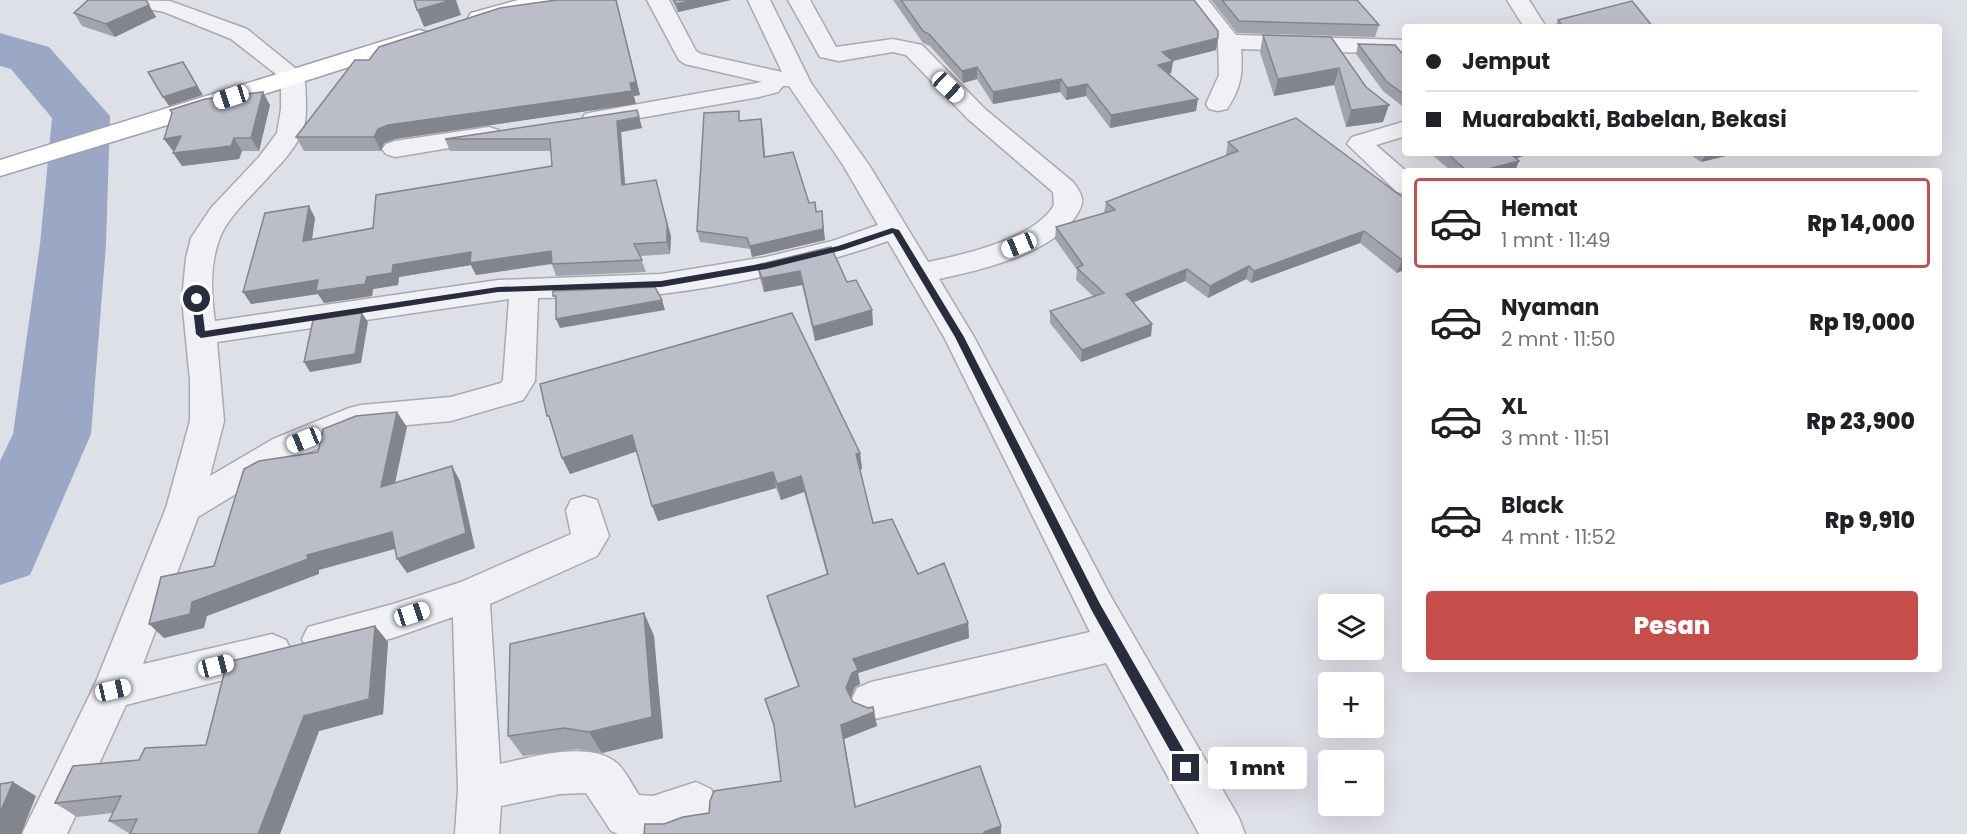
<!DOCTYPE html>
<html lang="id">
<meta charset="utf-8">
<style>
:root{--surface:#fff;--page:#f6f6f6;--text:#202124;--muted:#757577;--line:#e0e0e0;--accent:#c64d49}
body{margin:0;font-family:Poppins,sans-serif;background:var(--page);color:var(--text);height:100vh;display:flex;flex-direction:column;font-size:22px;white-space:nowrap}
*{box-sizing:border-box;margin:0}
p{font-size:20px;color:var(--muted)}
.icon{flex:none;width:33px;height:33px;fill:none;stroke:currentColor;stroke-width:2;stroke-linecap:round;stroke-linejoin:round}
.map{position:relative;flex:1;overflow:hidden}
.panel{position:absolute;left:1402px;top:168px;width:540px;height:504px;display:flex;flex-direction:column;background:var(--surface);border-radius:6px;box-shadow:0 6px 24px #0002}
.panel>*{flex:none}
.top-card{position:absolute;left:1402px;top:24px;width:540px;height:132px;border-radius:6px;box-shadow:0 6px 24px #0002;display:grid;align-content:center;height:132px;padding:0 24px;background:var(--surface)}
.buttons{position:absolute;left:1318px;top:594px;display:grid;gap:12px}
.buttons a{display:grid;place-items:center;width:66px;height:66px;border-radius:6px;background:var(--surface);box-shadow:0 6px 24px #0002;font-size:30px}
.end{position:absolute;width:27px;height:27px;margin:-14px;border:8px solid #282c3c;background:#fff;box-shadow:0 0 0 3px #fff}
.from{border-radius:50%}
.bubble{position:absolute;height:42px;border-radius:6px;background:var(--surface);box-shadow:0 6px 24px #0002;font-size:20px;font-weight:800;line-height:42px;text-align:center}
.car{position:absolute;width:18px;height:36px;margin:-18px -9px;border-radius:8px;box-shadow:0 0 4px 2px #0007;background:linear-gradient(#fff 24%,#345 0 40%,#fff 0 76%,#345 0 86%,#fff 0)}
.top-card b{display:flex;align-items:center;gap:21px;height:57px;font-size:22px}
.top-card b+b{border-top:2px solid var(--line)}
.top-card i{width:15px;height:15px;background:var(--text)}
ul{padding:10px 0 0;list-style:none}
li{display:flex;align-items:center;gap:18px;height:90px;margin:0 12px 9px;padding:0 12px;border:3px solid transparent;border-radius:6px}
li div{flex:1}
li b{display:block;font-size:22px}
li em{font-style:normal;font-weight:800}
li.current{border-color:var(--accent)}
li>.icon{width:54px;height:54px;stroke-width:1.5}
.primary-button{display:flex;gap:12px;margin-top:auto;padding:12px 24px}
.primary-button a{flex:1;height:69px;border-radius:6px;background:var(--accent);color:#fff;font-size:24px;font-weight:800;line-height:69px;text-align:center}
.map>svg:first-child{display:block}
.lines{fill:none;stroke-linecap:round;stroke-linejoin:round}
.river{fill:#9aa7c5;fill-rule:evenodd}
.minor-casing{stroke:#a7aab4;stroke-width:3}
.primary-casing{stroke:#9ea2b2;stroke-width:3}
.minor{fill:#f0f1f5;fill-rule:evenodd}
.primary{fill:#fff;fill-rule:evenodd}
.wall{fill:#a1a3ad}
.shaded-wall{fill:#83858d}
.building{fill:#bbbec9;stroke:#83858d;stroke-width:1.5}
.route{fill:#282c3c}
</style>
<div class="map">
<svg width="1967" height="834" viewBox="0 0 1967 834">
<rect width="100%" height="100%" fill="#dee0e7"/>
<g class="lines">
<path class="river" d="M 0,33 L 49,47 L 110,116 L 106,244 L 91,434 L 30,575 L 0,585 L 0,461 L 13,434 L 40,244 L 52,118 L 11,69 L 0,66 Z"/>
<g class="minor-casing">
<path id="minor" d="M 123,0 L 170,1 L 247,29 L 305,76 C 305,94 309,119 301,135 C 294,149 281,164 270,175 C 254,194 227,216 219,240 C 210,265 211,296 215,321 L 498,280 L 661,274 L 766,257 L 832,241 L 878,225 L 843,165 L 789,86 L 783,86 L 778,92 L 759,97 L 594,126 L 585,124 L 582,119 L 585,114 L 594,112 L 762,82 L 685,64 L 679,60 L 647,0 L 669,0 L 696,51 L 701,54 L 782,72 L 748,0 L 770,0 L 811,83 L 869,165 L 928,262 C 963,255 1036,238 1054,205 L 1053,192 L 968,119 L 906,55 L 893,52 L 839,61 L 820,57 L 788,0 L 810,0 L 836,47 L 893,39 L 922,45 L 985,109 L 1073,182 C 1077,187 1081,193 1082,199 C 1083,205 1079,211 1076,216 C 1051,254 981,270 939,279 L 974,337 L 1110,595 L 1239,818 L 1245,834 L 1199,834 L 1106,663 L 871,720 L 857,714 L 851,701 L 857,688 L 871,682 L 1090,632 L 944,337 L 888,241 C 816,266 737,285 661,294 C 621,298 579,297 538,298 L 535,381 L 523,400 L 451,421 L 365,429 L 297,457 L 198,517 L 143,664 L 272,634 L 286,640 L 292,652 L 286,664 L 126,705 L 67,834 L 22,834 L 95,684 L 166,508 L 190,421 L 190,380 L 182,299 L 186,258 L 191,238 L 211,208 L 259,157 L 277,133 L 281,109 L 281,78 L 231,39 L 164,12 L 126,5 ZM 509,299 L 503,380 L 501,383 L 451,397 L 361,405 L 349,408 L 273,439 L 210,476 L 224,421 L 217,342 Z
M 1186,0 L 1208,0 L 1236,35 L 1406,40 L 1406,54 L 1241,49 C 1243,74 1241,88 1227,109 L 1218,111 L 1209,109 L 1206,104 L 1219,75 L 1218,42 Z
M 1507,0 L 1529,0 L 1546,27 L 1524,27 Z
M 1406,121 L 1406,136 L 1376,145 L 1406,171 L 1406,194 L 1397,192 L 1347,144 L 1352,137 Z
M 489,127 L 498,130 L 502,135 L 498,140 L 395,157 L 386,154 L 382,149 L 386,144 L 395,141 Z
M 584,496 L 597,500 L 609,536 L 597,556 L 490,604 L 500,764 C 532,757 591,739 618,764 C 627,773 632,785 639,795 L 653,796 L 696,782 L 711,789 L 718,804 L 711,819 L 671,834 L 618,834 L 611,831 L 586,793 L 560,794 L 501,806 L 499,834 L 455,834 L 458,790 L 453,617 L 393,638 L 322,656 L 308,651 L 302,639 L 308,627 L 393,604 L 461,582 L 571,534 L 566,510 L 571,500 Z"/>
</g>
<g class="primary-casing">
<path id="primary" d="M 518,0 L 552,0 L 549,5 L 479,25 L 471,23 L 468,18 L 471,13 Z
M 419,30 L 427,32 L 430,37 L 427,42 L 177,122 L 0,176 L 0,160 Z"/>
</g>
<use href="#minor" class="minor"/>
<use href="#primary" class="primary"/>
</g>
<path class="wall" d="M 146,0 L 156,17 L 115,37 L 82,26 L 74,13 Z
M 616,0 L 640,95 L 634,96 L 636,104 L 395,139 L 384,143 L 381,151 L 304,151 L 296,137 Z
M 672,0 L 731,0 L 678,12 Z
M 893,0 L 1194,0 L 1218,38 L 1216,50 L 1173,61 L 1171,73 L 1169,74 L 1196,111 L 1110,128 L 1086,96 L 1066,100 L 1060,92 L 993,104 L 977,79 L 963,83 L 930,46 L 923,43 Z
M 1211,0 L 1357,0 L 1379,25 L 1375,37 L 1237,33 Z
M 1558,20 L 1653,27 L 1555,27 Z
M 1263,35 L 1331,37 L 1383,122 L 1346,127 L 1334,85 L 1274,96 L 1260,52 Z
M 1358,44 L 1406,58 L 1406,109 L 1383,91 L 1356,54 Z
M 270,105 L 259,151 L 242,151 L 239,159 L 182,166 L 174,151 L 173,151 L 164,139 Z
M 637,110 L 642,128 L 621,132 L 625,185 L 671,236 L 670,254 L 640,256 L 646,272 L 556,276 L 552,264 L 476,275 L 471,265 L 399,277 L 398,285 L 373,289 L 372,296 L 324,303 L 318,294 L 251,304 L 309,206 L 315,218 L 312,239 L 373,228 L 552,166 L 551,151 L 450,151 L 445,139 Z
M 761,119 L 765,157 L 809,203 L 815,202 L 817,212 L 825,240 L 752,257 L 750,249 L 700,242 L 697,231 L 741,121 Z
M 1228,142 L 1401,196 L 1406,195 L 1406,269 L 1397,273 L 1360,243 L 1251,283 L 1246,279 L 1208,298 L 1185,281 L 1133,303 L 1152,324 L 1151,336 L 1081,362 L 1050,323 L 1050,311 L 1093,296 L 1076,280 L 1077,270 L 1055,239 L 1056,227 L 1104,213 L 1106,202 L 1227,155 L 1226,154 Z
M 1430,153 L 1532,153 L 1516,159 L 1519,161 L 1515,171 L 1451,171 Z
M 1688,153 L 1738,153 L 1701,162 Z
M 757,265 L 847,282 L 872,310 L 873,325 L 815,341 L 802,285 L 764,292 L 760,279 Z
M 554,431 L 860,453 L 862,469 L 860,470 L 873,523 L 918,574 L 968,623 L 969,638 L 858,673 L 860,684 L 855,687 L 851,697 L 853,702 L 874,712 L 877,726 L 844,739 L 856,807 L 1001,826 L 1001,834 L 644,834 L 664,824 L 709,813 L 781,781 L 798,686 L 771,611 L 767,596 L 827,575 L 804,492 L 781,500 L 776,488 L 658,521 L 637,451 L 570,474 Z
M 644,613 L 654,636 L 663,738 L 602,753 L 577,749 L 523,756 L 508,736 Z
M 375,626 L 388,642 L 383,714 L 319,731 L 280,834 L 130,834 L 109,821 L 113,813 L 77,817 L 55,803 L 139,760 L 206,745 Z"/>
<path class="shaded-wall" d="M 452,0 L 456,0 L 461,15 L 424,27 L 417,10 Z
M 616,0 L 640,95 L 634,96 L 630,83 Z
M 692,0 L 731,0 L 678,12 L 676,4 Z
M 149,5 L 156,17 L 115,37 L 106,24 Z
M 1218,38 L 1216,50 L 1161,64 L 1162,52 Z
M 1173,61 L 1171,73 L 1156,77 L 1158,65 Z
M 183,62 L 203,95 L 169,106 L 163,97 Z
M 977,67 L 977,79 L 963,83 L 962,71 Z
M 1339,68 L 1334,85 L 1274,96 L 1278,79 Z
M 1061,79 L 1060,92 L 993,104 L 993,92 Z
M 1087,84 L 1086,96 L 1066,100 L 1067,88 Z
M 632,91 L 636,104 L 395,139 L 384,143 L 381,151 L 374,137 L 378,129 L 388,125 Z
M 263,92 L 270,105 L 259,151 L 251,138 Z
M 1198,99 L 1196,111 L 1110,128 L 1111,115 Z
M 1389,105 L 1383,122 L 1346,127 L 1351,110 Z
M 639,117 L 642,128 L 621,132 L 626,197 L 622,185 L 617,121 Z
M 761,119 L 763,130 L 766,168 L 764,157 Z
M 181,136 L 190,149 L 173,151 L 164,139 Z
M 234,138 L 242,151 L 239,159 L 182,166 L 173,153 Z
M 1508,153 L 1532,153 L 1503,163 Z
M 1707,153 L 1738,153 L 1701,162 Z
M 1519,161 L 1515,171 L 1480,171 Z
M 659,192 L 671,236 L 670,254 L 667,242 Z
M 309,206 L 315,218 L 310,252 L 303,241 Z
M 822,211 L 825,240 L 752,257 L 750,246 Z
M 1364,231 L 1360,243 L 1251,283 L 1254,271 Z
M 551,251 L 556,263 L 476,275 L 471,265 L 399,277 L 398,285 L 373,289 L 372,296 L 324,303 L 318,294 L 251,304 L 243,292 L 318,280 L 393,265 L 471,252 Z
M 1406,259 L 1406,269 L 1397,273 L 1402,260 Z
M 1249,266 L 1246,279 L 1208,298 L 1210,286 Z
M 1187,269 L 1185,281 L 1124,306 L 1126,294 Z
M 800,271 L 802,285 L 764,292 L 762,278 Z
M 662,300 L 665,310 L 560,328 L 556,319 Z
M 872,310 L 873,325 L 815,341 L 813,327 Z
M 362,313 L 368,322 L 361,363 L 310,372 L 304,362 Z
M 1152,324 L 1151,336 L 1081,362 L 1082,350 Z
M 397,412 L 407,427 L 391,502 L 381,487 Z
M 632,435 L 638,451 L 570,474 L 562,458 Z
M 860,453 L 862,469 L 858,470 L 856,454 Z
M 452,466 L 460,481 L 475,548 L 407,573 L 397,559 Z
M 773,472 L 776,488 L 658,521 L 652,506 Z
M 801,476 L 804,492 L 781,500 L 777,484 Z
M 392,532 L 402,547 L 319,570 L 319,574 L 207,616 L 204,628 L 164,638 L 149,624 L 192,602 L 307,555 Z
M 644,613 L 654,636 L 663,738 L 602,753 L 589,732 Z
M 968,623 L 969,638 L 858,673 L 860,684 L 855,687 L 849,702 L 846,688 L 853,659 Z
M 375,626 L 388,642 L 383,714 L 319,731 L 280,834 L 258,834 L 304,716 Z
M 874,712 L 877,726 L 844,739 L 858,819 L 841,725 Z
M 13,782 L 36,796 L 21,834 L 0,834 L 0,813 Z
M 1001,826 L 1001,834 L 984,834 L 984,832 Z"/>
<path class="building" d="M 88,0 L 146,0 L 149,5 L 106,24 L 74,13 Z
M 414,0 L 452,0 L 417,10 Z
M 556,0 L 616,0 L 636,82 L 630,83 L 632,91 L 388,125 L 378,129 L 374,137 L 296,137 L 355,60 L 369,60 L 379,47 L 500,8 Z
M 674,0 L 692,0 L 676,4 Z
M 901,0 L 1194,0 L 1218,31 L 1218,38 L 1162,52 L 1173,61 L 1158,65 L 1198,99 L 1111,115 L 1087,84 L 1067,88 L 1061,79 L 993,92 L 977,67 L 962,71 L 929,34 L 923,31 Z
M 1222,0 L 1357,0 L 1379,25 L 1239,21 Z
M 1632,1 L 1653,27 L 1563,27 L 1558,20 Z
M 1263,35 L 1331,37 L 1366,87 L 1389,105 L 1351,110 L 1339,68 L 1278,79 Z
M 1358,44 L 1395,45 L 1406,58 L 1406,96 L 1386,81 Z
M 183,62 L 197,86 L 163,97 L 148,72 Z
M 263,92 L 251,138 L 234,138 L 231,146 L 173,153 L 181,136 L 164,139 L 172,113 L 170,110 L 205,99 Z
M 637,110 L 639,117 L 617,121 L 622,185 L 656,180 L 667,224 L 667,242 L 634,244 L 642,260 L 552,264 L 551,251 L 470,263 L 471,252 L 393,265 L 392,273 L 367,277 L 365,284 L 316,291 L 318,280 L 243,292 L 265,213 L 309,206 L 303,241 L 373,228 L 376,195 L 552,166 L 550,139 L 445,139 Z
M 739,111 L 739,121 L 761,119 L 764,157 L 793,152 L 809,203 L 815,202 L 816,212 L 822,211 L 823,229 L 750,246 L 747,238 L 697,231 L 704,113 Z
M 1296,118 L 1401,196 L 1406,195 L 1406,259 L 1402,260 L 1364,231 L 1254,271 L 1249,266 L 1210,286 L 1187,269 L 1126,294 L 1152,324 L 1082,350 L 1050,311 L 1104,293 L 1077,268 L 1083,265 L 1056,227 L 1115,210 L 1106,202 L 1238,151 L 1228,142 Z
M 1447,153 L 1509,153 L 1519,161 L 1480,171 L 1467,171 Z
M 831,247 L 847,282 L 856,280 L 872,310 L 813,327 L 800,271 L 762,278 L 757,265 Z
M 655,287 L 662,300 L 556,319 L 556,296 L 553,296 L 553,291 Z
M 362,313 L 355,354 L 304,362 L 313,320 Z
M 792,313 L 860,453 L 856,454 L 873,523 L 892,519 L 918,574 L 944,563 L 968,623 L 853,659 L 858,670 L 852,673 L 846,688 L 853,702 L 868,708 L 873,707 L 874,712 L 841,725 L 855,807 L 980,766 L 1001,826 L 984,832 L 984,834 L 644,834 L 645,824 L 664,824 L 683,817 L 709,813 L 710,801 L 714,791 L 781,781 L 774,725 L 765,699 L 799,686 L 767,596 L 828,574 L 801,476 L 777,484 L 773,472 L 652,506 L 632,435 L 562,458 L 549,416 L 547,416 L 540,384 Z
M 397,412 L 381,487 L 452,466 L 466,533 L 397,559 L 392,532 L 307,555 L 308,559 L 192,602 L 190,614 L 149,624 L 161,577 L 214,566 L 244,469 L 259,461 L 318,452 L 323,429 L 356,416 Z
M 644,613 L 652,717 L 589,732 L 564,728 L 508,736 L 510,644 Z
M 375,626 L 369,699 L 304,716 L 258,834 L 130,834 L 137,819 L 109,821 L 121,796 L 55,803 L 73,766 L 139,760 L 145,748 L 206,745 L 227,662 Z
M 13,782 L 0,813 L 0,784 Z"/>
<path class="route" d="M 892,228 L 899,230 L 964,337 L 1100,604 L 1191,763 L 1192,768 L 1191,772 L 1182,772 L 1092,611 L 955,337 L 893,233 L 843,250 L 766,269 L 661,287 L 498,292 L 201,338 L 196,334 L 192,299 L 197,296 L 201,299 L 205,331 L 498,287 L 661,281 L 766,263 L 838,246 Z"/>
</svg>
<div class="buttons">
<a><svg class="icon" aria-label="layers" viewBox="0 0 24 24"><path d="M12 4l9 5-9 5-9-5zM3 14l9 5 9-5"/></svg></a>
<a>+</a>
<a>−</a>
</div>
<i class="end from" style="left:197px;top:299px"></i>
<i class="end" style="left:1186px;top:768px"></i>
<div class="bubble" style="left:1208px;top:747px;width:99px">1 mnt</div>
<i class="car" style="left:948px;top:87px;rotate:133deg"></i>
<i class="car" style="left:231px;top:97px;rotate:252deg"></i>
<i class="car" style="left:1019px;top:245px;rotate:248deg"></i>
<i class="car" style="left:304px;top:440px;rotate:248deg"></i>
<i class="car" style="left:412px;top:614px;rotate:72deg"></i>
<i class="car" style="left:216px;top:666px;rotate:76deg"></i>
<i class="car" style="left:113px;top:690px;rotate:77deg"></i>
<div class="top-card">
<b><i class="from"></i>Jemput</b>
<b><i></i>Muarabakti, Babelan, Bekasi</b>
</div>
<section class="panel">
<ul>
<li class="current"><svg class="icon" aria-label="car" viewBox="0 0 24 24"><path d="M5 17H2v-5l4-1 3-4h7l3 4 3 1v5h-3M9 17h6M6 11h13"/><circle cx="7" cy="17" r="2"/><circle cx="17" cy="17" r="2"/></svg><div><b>Hemat</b><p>1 mnt · 11:49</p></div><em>Rp 14,000</em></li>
<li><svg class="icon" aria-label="car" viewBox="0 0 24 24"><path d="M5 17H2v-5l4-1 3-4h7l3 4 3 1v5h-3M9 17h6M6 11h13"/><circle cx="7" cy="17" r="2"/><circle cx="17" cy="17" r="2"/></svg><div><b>Nyaman</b><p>2 mnt · 11:50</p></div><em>Rp 19,000</em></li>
<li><svg class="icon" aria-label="car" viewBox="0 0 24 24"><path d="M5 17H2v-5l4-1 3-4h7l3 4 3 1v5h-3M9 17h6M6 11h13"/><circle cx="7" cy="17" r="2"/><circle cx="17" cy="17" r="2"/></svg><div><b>XL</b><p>3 mnt · 11:51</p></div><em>Rp 23,900</em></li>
<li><svg class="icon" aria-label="car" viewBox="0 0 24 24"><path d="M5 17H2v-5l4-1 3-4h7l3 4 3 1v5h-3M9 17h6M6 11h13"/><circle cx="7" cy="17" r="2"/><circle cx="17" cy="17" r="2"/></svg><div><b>Black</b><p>4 mnt · 11:52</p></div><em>Rp 9,910</em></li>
</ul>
<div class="primary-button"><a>Pesan</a></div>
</section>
</div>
